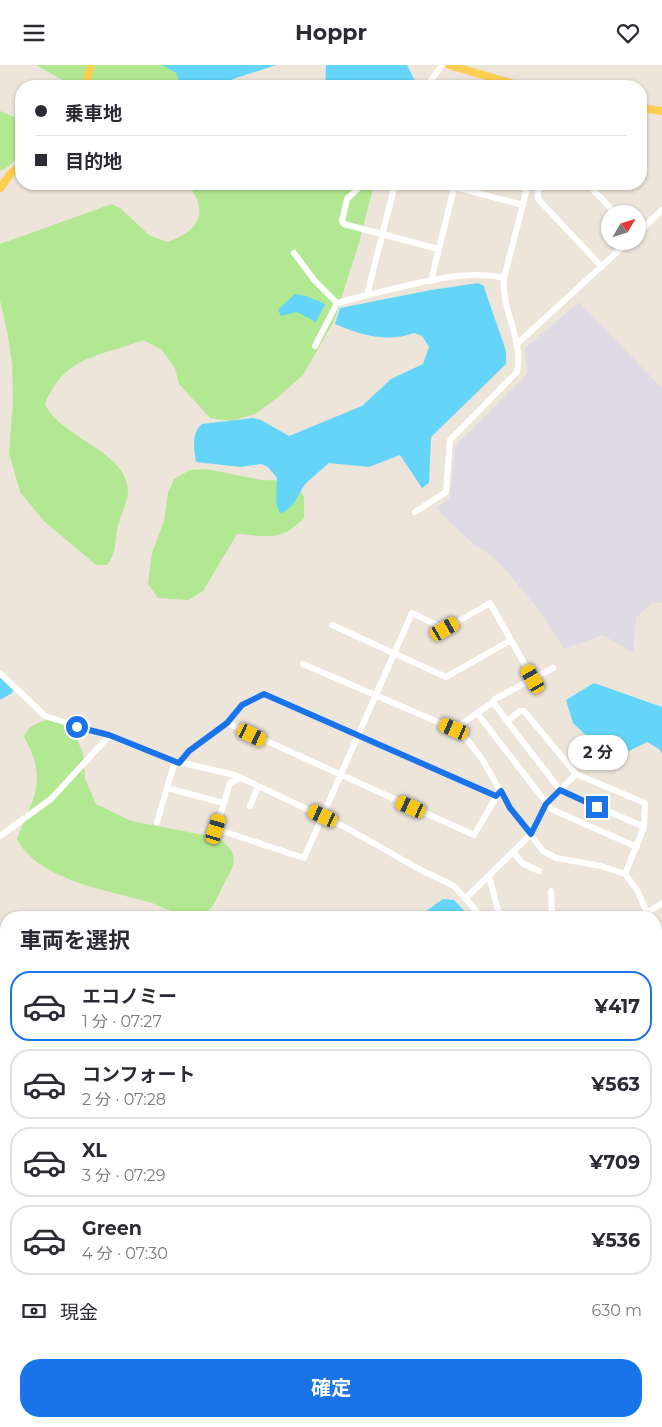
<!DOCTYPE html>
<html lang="ja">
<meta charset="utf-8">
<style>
:root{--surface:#fff;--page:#f2f2f3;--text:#2b2b33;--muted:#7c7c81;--line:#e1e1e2;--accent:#1a73e8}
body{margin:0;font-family:Montserrat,"Noto Sans JP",sans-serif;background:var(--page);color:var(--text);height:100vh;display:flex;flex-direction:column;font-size:19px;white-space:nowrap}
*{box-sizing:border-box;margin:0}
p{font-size:16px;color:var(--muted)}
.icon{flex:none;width:28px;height:28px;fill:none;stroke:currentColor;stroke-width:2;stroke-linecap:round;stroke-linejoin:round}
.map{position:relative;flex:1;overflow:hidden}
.drawer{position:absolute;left:0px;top:846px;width:662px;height:516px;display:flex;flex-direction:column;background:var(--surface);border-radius:20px 20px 0 0;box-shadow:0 1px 4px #0004}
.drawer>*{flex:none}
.banner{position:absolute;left:15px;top:15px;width:632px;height:110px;border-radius:20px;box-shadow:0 1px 4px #0004;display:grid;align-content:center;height:110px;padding:0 20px;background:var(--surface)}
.needle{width:32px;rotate:52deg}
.tools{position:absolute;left:601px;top:140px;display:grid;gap:10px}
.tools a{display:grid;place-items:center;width:45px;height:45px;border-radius:50%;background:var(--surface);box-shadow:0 1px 4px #0004;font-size:25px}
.end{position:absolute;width:22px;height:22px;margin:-11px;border:6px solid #1a73e8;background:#fff;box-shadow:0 0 0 2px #fff}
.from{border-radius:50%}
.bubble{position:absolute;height:35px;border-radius:18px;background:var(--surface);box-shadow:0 1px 4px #0004;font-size:16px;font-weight:700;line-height:35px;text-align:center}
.car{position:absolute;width:15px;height:30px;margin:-15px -8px;border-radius:6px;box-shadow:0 0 4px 1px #0007;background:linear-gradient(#f5c518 24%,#345 0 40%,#f5c518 0 76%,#345 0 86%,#f5c518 0)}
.banner b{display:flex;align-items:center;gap:18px;height:48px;font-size:19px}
.banner b+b{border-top:1px solid var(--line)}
.banner i{width:12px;height:12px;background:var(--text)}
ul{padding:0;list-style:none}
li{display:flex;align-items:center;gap:15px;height:70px;margin:0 10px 8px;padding:0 10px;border:2px solid var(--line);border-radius:20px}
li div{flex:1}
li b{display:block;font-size:19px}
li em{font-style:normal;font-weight:700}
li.current{border-color:var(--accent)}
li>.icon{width:45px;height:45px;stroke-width:1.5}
h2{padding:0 20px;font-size:22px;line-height:60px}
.pay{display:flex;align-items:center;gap:12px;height:55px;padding:0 20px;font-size:19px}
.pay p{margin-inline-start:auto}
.primary-button{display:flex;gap:10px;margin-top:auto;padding:10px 20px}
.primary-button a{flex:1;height:58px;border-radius:20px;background:var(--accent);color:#fff;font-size:20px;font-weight:700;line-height:58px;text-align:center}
header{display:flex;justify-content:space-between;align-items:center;height:65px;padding:0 20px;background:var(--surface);font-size:22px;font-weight:700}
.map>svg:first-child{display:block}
.industrial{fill:#dedbe5}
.green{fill:#b2e892}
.water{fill:#64d5f8}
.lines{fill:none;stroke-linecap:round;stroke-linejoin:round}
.minor{stroke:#fff;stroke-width:6}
.major{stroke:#fcce51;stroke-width:8}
.route{stroke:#1a73e8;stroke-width:6}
</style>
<header><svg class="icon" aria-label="menu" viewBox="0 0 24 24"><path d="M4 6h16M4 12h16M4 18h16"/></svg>Hoppr<svg class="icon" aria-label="heart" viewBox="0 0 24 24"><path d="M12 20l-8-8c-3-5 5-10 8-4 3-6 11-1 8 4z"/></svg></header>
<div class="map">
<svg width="662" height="1362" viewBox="0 0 662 1362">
<rect width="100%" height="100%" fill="#ede4da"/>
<path class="industrial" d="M 579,237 L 662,323 L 662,538 L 651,538 L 636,553 L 633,588 L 603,570 L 564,584 L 540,546 L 498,496 L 470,476 L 436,443 L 450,433 L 455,381 L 527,309 L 525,283 Z"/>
<path class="green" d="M 36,0 L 209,0 L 209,21 L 73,21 Z
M 0,46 L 19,54 L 21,57 C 21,77 22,97 0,106 Z
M 191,119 L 374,119 L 359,178 L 334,256 L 303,310 L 277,333 L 255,349 L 231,356 L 210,353 L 179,319 L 175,303 L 162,285 L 143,275 C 101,292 65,289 45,339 C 61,374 130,387 128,428 C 127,437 122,448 119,457 C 114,473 118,486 107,500 L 96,500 L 44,456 L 20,427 L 9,388 L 13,336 L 12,299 L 8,271 L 0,235 L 0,179 L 112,139 L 120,143 L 149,170 L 167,177 C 184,171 205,160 198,137 C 196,130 191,126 191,119 Z
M 206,404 L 261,415 L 292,416 L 304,431 L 304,453 C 280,477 269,471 237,469 L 203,526 L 188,535 L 158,533 L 148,519 L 152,488 L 164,456 L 168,428 L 174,414 L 190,405 Z
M 47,655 L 67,657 L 72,663 L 83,688 L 85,714 L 96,739 L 131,756 L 219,773 C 244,793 232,802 221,825 C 213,841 213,847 192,850 C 181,852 162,842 152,838 C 112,826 38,816 17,774 C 33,733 49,716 24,672 C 29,660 35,659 47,655 Z"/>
<path class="water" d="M 162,0 L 276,0 L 233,14 L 224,21 L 181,21 L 176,8 Z
M 326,0 L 407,0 L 415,16 L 415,21 L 325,21 Z
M 478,218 L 484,221 L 485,225 L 506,286 L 506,299 L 431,372 L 429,418 L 422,423 L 400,390 L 369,402 L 329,398 L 305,419 L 292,441 L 283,448 L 279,447 L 276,438 L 277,413 L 268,402 L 261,399 L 241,402 L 196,397 C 194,384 191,368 202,359 L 253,353 L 261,355 L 289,371 L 362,341 L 391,314 L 423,299 L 429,282 L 422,271 L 414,268 C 388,278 360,270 335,259 L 340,243 L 431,225 Z
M 295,229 L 306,231 L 325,239 L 316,257 L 297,247 L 281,251 L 278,245 Z
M 0,612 L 13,625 L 12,628 L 0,635 Z
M 594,618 L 662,642 L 662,688 L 659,684 L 647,677 L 621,690 L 598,682 L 573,658 L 566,635 Z
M 443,834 L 454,835 L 470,852 L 418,852 Z"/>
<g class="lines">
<path class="minor" d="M 427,21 L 442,0
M 363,119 L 347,134 L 342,156 L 344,159 L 438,184
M 395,119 L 367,230 C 408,221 463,203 504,213
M 444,119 L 523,140
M 538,119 L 538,134 L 602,202
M 588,119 L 616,149
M 638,168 L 662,145
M 294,188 L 315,216 L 337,238
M 431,216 L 455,119
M 518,278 L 629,176
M 315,281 L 337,238 L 367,230
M 415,447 L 446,427 L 450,375 L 517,307 C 524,274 501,246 504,213 L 528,119
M 332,560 L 446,612 L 511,575
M 303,599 L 461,667 L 482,694 L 510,743 L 543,786 L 556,793 L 601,801 L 625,809 L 637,825 L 649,852
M 0,608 L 45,651 L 109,671 L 175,696 L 235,710 L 345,762 L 419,804 L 454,821 L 482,852
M 493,637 L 495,634 L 553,603
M 477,648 L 551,744 L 637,782
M 507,656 L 560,725 L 644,762
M 227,658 L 474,770 L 498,729
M 454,664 L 493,637 L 507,656 L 520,646 L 524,646 L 576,709 L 645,738 L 644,762 L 625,809
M 179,698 L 189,686 L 227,658 L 242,640 L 264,629 L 496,731
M 240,713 L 230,718 L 216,764 L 304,793 L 412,548 L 445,564 L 490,538 L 533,614
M 167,723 L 175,696
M 250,741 L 258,722
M 157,757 L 167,723 L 224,738
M 0,771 L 51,734 L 109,671
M 513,787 L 522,798 L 539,806
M 489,811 L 499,849 L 503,852
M 551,826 L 552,852
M 465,834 L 531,769 L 546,739 L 576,709
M 648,847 L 662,838
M 632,852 L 648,849
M 656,900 L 662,916
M 0,925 L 6,923
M 0,934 L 6,947
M 656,940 L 662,938
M 0,966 L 6,966
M 656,997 L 662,1001
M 0,1007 L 6,1007
M 0,1051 L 4,1051 L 6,1043
M 656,1172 L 662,1165
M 0,1275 L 6,1271
M 656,1297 L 662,1301
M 0,1304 L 6,1315
M 656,1330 L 662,1339
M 0,1345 L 6,1340
M 656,1350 L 662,1349
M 23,1356 L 28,1362
M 170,1356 L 176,1362
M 288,1356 L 294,1362
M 363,1356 L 370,1362
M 413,1356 L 420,1362
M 607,1356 L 629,1362
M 198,1362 L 204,1356
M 253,1362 L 259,1356
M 458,1362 L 461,1356
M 494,1362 L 495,1356
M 547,1362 L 550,1356
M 643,1362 L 650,1356"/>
<path class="major" d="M 449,0 L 521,21
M 85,21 L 91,0
M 641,43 L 662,46
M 0,123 L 12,107 L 21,100"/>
</g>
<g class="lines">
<path class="route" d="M 77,662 L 109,670 L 179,698 L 189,686 L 227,658 L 242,640 L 264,629 L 496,731 L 501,726 L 510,743 L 531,769 L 546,739 L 560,725 L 597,742"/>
</g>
</svg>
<div class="tools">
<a><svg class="needle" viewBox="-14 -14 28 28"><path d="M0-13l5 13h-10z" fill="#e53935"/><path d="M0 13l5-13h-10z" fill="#7c7c81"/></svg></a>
</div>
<i class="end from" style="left:77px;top:662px"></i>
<i class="end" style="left:597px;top:742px"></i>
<div class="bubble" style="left:568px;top:670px;width:60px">2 分</div>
<i class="car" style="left:445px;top:564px;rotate:60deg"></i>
<i class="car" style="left:533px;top:614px;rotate:330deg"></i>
<i class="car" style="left:454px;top:664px;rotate:293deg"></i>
<i class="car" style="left:252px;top:670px;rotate:116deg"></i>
<i class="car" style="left:411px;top:742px;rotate:294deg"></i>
<i class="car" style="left:323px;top:751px;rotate:295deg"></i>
<i class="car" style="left:216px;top:764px;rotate:17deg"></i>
<div class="banner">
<b><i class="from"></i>乗車地</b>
<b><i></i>目的地</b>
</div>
<section class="drawer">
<h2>車両を選択</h2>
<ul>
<li class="current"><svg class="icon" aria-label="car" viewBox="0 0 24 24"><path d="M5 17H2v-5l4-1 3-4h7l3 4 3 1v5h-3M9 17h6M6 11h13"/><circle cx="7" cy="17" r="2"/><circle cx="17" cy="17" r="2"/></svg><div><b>エコノミー</b><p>1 分 · 07:27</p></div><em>¥417</em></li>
<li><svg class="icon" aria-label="car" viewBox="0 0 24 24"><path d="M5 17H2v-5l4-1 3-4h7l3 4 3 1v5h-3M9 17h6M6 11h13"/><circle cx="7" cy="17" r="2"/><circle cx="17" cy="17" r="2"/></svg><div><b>コンフォート</b><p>2 分 · 07:28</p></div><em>¥563</em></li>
<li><svg class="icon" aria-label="car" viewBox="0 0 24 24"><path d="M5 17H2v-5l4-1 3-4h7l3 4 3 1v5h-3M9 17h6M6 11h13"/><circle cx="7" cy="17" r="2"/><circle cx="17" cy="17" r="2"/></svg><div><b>XL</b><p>3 分 · 07:29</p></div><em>¥709</em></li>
<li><svg class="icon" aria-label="car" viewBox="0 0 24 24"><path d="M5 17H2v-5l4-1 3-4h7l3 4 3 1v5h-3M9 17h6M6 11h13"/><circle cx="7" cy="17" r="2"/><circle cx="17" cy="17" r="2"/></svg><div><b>Green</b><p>4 分 · 07:30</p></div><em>¥536</em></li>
</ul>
<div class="pay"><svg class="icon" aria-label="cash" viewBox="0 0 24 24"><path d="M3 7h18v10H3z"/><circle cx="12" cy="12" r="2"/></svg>現金<p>630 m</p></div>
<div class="primary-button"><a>確定</a></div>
</section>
</div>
